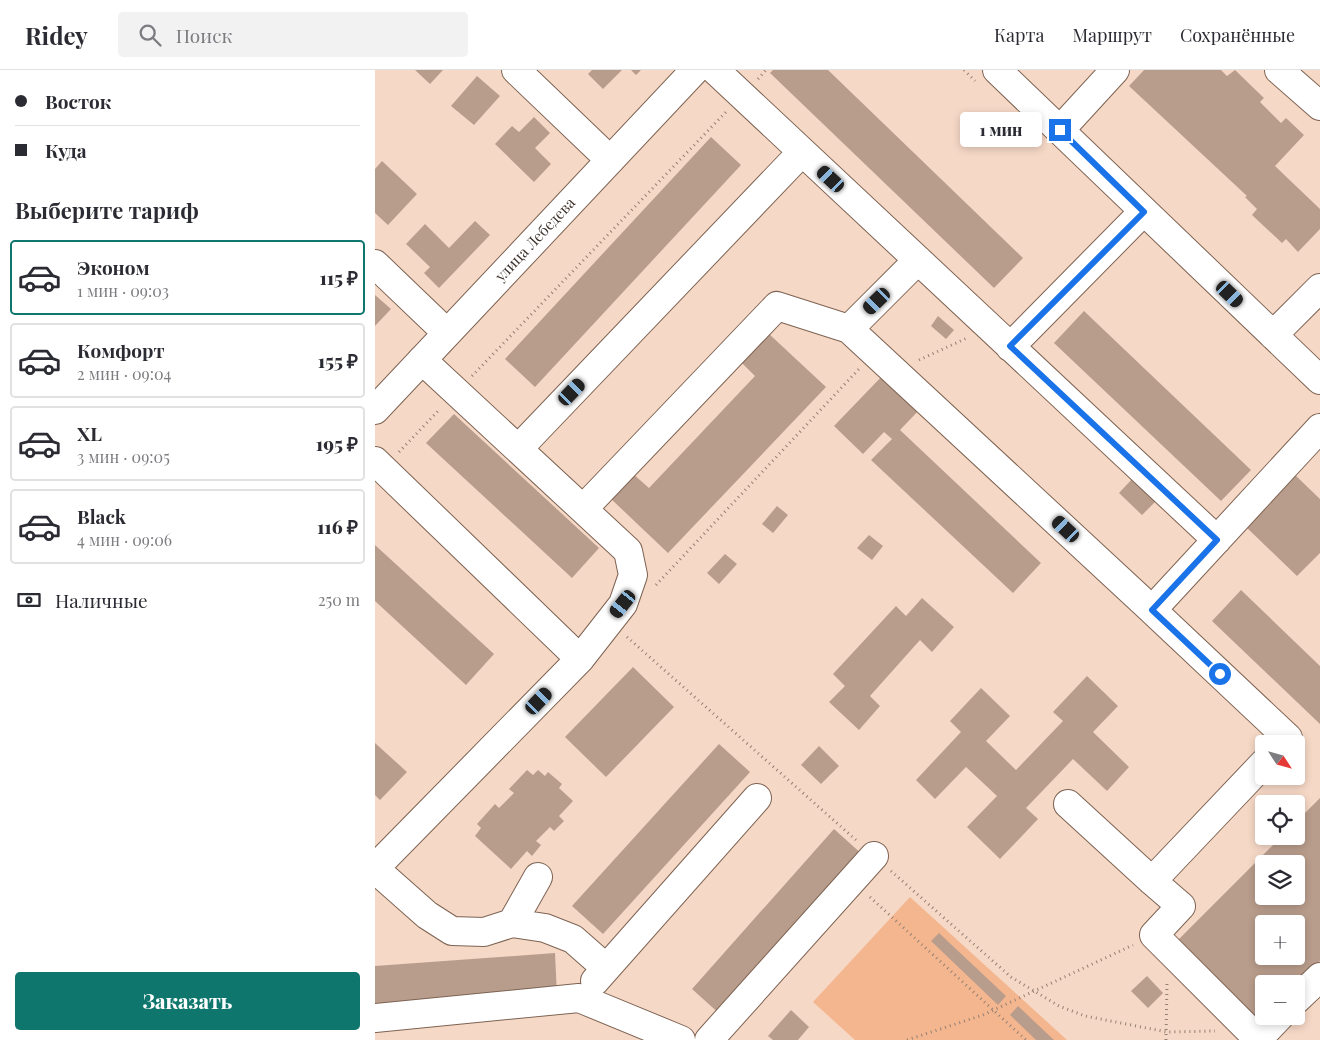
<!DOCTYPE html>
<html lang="ru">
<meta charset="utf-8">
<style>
:root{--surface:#fff;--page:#f2f2f3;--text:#2b2b33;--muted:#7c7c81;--line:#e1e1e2;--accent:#0f766e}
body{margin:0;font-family:"Playfair Display",serif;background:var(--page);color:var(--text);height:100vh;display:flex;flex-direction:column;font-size:19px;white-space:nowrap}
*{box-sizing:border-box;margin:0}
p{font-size:16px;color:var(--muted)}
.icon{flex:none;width:28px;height:28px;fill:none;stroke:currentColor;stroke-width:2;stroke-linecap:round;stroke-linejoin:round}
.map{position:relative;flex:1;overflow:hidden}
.details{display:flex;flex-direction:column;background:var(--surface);width:375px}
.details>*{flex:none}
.banner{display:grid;align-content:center;height:110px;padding:0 15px;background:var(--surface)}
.needle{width:32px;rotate:126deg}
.tools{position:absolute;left:880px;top:665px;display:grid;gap:10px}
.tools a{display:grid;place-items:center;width:50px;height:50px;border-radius:5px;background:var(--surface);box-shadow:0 2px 8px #0003;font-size:25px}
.end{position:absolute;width:22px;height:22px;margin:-11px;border:6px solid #1a73e8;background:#fff;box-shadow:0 0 0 2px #fff}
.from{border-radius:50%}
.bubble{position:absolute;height:35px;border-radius:5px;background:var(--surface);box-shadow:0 2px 8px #0003;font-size:16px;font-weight:800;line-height:35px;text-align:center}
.car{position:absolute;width:15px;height:30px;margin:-15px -8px;border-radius:6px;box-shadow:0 0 4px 1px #0007;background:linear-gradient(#222 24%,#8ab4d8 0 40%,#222 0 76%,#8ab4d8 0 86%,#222 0)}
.banner b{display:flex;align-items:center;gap:18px;height:48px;font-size:19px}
.banner b+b{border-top:1px solid var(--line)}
.banner i{width:12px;height:12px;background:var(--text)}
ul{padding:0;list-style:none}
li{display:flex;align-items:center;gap:15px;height:75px;margin:0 10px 8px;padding:0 5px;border:2px solid var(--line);border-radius:5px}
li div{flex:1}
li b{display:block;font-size:19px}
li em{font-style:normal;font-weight:800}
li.current{border-color:var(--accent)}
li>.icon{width:45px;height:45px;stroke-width:1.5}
h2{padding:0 15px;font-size:22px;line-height:60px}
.pay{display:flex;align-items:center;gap:12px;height:55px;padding:0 15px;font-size:19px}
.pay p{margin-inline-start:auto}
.button{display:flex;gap:10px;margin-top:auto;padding:10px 15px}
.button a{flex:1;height:58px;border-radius:5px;background:var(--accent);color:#fff;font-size:20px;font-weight:800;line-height:58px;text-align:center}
header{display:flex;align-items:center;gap:30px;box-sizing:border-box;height:70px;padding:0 25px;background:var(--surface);border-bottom:1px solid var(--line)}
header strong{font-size:24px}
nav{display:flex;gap:28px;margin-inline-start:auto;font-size:18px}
.search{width:350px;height:45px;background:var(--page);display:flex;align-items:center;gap:12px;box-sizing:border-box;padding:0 18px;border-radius:5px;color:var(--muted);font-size:19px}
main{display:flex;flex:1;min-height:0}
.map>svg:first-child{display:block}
.green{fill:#f4b68f}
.building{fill:#b99d8c;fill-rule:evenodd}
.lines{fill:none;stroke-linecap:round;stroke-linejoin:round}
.minor-casing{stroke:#7d6353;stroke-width:30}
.major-casing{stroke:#7d6353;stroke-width:30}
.path{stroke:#948073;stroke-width:3;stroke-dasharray:1 4;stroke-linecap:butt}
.minor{stroke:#fff;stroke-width:28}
.major{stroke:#fff;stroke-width:28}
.route{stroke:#1a73e8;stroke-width:6}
.labels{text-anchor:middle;stroke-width:4;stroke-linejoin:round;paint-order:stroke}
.street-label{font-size:15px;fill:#3d312a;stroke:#ffe7d8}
</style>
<header>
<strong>Ridey</strong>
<div class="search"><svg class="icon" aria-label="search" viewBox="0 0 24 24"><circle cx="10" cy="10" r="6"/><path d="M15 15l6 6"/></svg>Поиск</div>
<nav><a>Карта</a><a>Маршрут</a><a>Сохранённые</a></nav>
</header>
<main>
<section class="details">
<div class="banner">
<b><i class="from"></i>Восток</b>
<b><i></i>Куда</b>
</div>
<h2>Выберите тариф</h2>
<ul>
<li class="current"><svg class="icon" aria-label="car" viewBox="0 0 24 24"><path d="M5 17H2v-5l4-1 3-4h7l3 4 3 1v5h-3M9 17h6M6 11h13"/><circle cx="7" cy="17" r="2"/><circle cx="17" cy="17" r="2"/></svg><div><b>Эконом</b><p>1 мин · 09:03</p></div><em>115 ₽</em></li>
<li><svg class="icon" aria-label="car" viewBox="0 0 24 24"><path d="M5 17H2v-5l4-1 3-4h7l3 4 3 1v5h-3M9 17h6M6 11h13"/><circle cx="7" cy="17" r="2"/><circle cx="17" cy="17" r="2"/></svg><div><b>Комфорт</b><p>2 мин · 09:04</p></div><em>155 ₽</em></li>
<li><svg class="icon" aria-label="car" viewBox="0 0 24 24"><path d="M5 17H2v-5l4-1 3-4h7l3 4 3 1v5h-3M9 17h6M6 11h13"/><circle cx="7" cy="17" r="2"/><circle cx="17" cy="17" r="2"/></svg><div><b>XL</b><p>3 мин · 09:05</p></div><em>195 ₽</em></li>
<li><svg class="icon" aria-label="car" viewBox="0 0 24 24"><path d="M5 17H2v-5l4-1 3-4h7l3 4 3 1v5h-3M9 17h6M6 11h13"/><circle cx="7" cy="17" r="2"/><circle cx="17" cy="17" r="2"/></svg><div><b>Black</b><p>4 мин · 09:06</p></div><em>116 ₽</em></li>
</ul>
<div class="pay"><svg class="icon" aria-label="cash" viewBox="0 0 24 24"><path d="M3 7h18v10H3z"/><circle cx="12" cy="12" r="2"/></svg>Наличные<p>250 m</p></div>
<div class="button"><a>Заказать</a></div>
</section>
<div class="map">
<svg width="945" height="970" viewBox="0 0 945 970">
<rect width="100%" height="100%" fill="#f6d8c6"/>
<path class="green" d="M 535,827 L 692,970 L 480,970 L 438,932 Z"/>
<path class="building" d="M 40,0 L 68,0 L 55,14 Z
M 217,0 L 247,0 L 228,19 L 213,4 Z
M 256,0 L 266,0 L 261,5 Z
M 398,0 L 453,0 L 648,188 L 619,218 L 395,3 Z
M 769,0 L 846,0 L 852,6 L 860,0 L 889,28 L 885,32 L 906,53 L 911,48 L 929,65 L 900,96 L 945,139 L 945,159 L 923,182 L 911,169 L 907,173 L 877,145 L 882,139 L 870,127 L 872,126 L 754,16 Z
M 102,6 L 125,26 L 99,55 L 76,36 Z
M 159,47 L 175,63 L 160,78 L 176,94 L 159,112 L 120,74 L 137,56 L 144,62 Z
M 336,67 L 366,95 L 160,317 L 130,289 Z
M 7,91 L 42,124 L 13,155 L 0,143 L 0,99 Z
M 100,151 L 115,165 L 64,218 L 49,203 L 55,197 L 31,174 L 50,154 L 74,178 Z
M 0,225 L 16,239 L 0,256 Z
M 709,241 L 876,400 L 846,431 L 679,273 Z
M 563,246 L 579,260 L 571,269 L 556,256 Z
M 393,263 L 451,317 L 293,483 L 234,427 L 257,403 L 274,418 L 380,306 L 366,292 Z
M 510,303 L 546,338 L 525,360 L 666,493 L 638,523 L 496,390 L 517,369 L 509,362 L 488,384 L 459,356 Z
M 79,344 L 224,478 L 197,508 L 51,373 Z
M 919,404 L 945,429 L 945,483 L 922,506 L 870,456 Z
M 758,408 L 781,431 L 767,445 L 744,423 Z
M 402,436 L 413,445 L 398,463 L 387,454 Z
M 494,465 L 508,476 L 497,490 L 482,478 Z
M 0,475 L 119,584 L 91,615 L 0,531 Z
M 350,484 L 362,494 L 344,514 L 332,503 Z
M 866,520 L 945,596 L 945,654 L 837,551 Z
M 547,528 L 579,557 L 557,582 L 545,570 L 495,626 L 505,636 L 484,660 L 454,632 L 470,616 L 458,604 L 521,536 L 531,546 Z
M 258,597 L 299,637 L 231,707 L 190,667 Z
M 712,606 L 743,636 L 718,662 L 754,697 L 732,721 L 698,689 L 651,738 L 663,749 L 625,789 L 592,757 L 622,726 L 591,697 L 560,729 L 541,710 L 586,662 L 575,651 L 606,618 L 635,646 L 611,671 L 641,700 L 688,651 L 678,642 Z
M 0,673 L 32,702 L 5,730 L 0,725 Z
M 344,674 L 375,702 L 228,864 L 197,836 Z
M 444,676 L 464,696 L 446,714 L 426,695 Z
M 152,700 L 158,705 L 163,700 L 170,706 L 173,702 L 187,714 L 184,718 L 198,731 L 184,746 L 189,751 L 179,761 L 175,757 L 161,771 L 166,775 L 157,786 L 152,781 L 136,799 L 100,766 L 106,758 L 102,754 L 120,734 L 124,738 L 139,723 L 134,719 Z
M 945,728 L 945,891 L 922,914 L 889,914 L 889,947 L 883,953 L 801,872 L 907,766 L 921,766 L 921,752 ZM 889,794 L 921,794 L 921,826 L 889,826 ZM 889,854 L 921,854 L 921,886 L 889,886 Z
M 459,759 L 489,786 L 347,946 L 317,919 Z
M 564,863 L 631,926 L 623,935 L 556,871 Z
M 180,883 L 182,926 L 0,938 L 0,896 Z
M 772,906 L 788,923 L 773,938 L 756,921 Z
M 643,936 L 679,970 L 661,970 L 635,945 Z
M 416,940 L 434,957 L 423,970 L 398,970 L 393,966 Z"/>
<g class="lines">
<g class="minor-casing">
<path id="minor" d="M 141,0 L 235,90
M 340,0 L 842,470
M 622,0 L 945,310
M 904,0 L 945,36
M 685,60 L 740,0
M 0,194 L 72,263
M 474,259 L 543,190
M 898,265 L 945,218
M 635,277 L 769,141
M 143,379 L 427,82
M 0,391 L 205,589 L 248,534 L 258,505 L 253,481 L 47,290
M 208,439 L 402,236 L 474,259 L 777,540
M 907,674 L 913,668 L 777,540 L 945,358
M 889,693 L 777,811 L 806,836 L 779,865 L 883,969 L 905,946
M 693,734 L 777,811
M 0,798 L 205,589
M 0,799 L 52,845 L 77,861 L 109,862 L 137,853 L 170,858 L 198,869 L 231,898
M 137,853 L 163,807
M 220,911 L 382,728
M 921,930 L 945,907
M 0,948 L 204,928 L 306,970
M 334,970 L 499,786"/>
</g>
<g class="major-casing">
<g id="major">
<path id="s1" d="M 0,340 L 320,0"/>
</g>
</g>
<path class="path" d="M 589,0 L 600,11
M 383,9 L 391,0
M 544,290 L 592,268
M 97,306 L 351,42
M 24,382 L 65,339
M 281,515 L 484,299
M 252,567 L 481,770
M 516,801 L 636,907 L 684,936 L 710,946 L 792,962 L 840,961
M 495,827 L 651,970
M 532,970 L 608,945 L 758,875
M 791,970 L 792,911"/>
<use href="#minor" class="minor"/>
<use href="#major" class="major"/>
</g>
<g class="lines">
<path class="route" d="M 685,60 L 769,142 L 635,276 L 842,470 L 777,540 L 845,604"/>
</g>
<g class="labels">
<g class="street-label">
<text dy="5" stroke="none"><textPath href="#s1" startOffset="234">улица Лебедева</textPath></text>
</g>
</g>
</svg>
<div class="tools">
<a><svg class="needle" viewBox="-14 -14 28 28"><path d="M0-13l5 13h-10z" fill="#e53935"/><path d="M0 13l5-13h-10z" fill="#7c7c81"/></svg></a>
<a><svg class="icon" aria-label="locate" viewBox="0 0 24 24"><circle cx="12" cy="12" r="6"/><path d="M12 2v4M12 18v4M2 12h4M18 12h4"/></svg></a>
<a><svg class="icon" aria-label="layers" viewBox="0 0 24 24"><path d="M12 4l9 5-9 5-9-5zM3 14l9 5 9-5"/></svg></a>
<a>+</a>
<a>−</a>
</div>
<i class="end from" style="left:845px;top:604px"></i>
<i class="end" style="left:685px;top:60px"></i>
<div class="bubble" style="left:585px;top:42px;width:82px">1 мин</div>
<i class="car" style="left:456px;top:109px;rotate:313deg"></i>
<i class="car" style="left:855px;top:224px;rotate:134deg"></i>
<i class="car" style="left:502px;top:231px;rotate:226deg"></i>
<i class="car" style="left:197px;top:322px;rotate:44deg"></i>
<i class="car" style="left:691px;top:459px;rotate:313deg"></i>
<i class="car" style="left:248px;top:534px;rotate:219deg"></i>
<i class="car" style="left:164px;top:631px;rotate:44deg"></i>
</div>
</main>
